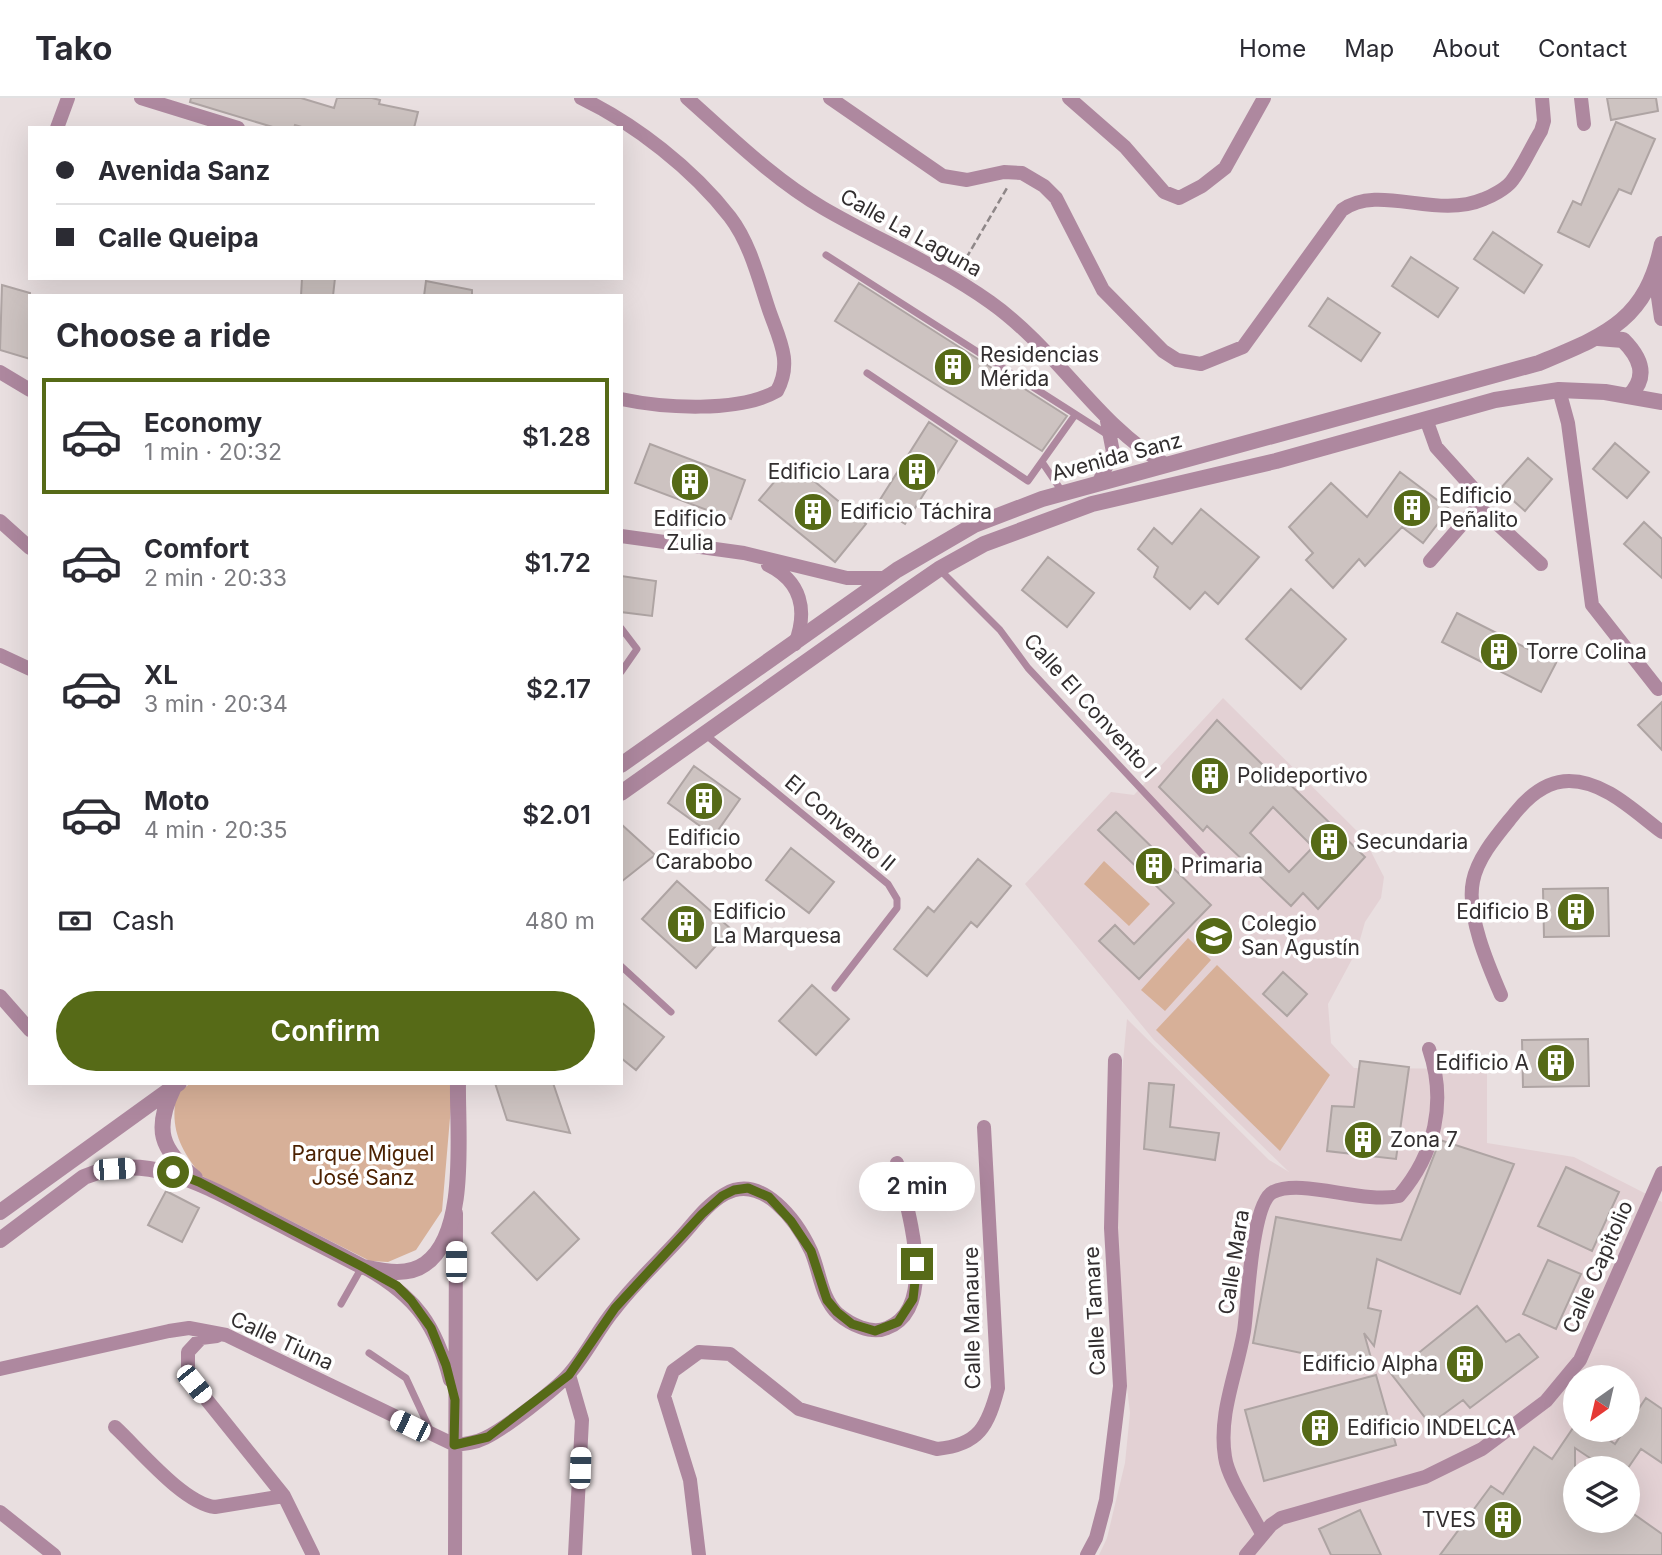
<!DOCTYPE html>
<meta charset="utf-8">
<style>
:root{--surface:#fff;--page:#f2f2f3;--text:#2b2b33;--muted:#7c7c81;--line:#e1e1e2;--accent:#566a17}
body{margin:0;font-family:Inter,sans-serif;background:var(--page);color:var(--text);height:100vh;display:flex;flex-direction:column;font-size:26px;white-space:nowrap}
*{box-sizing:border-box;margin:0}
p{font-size:23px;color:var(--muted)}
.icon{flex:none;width:38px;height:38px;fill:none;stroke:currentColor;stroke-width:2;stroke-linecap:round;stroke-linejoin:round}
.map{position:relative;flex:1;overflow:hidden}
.side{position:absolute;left:28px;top:196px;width:595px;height:791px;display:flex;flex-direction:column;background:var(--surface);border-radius:0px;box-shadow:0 7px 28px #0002}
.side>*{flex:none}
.top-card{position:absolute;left:28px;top:28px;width:595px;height:154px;border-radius:0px;box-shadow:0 7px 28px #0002;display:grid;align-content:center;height:154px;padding:0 28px;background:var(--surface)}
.needle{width:46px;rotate:214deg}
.fabs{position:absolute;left:1563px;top:1267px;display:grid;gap:14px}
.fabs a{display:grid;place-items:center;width:77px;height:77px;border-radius:50%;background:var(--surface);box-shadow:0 7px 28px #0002;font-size:35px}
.end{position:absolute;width:32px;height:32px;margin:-16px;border:9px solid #566a17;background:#fff;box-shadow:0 0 0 4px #fff}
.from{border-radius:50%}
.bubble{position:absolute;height:49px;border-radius:24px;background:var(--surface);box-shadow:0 7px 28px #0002;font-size:23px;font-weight:600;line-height:49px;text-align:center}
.car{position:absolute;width:21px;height:42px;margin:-21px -10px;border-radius:9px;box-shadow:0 0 5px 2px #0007;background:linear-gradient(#fff 24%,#345 0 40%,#fff 0 76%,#345 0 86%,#fff 0)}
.top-card b{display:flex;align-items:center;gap:24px;height:66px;font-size:26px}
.top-card b+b{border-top:2px solid var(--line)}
.top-card i{width:18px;height:18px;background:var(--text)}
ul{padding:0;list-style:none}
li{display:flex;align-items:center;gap:21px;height:116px;margin:0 14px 10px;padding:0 14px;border:4px solid transparent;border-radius:0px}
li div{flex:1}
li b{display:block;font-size:26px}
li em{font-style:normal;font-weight:600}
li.active{border-color:var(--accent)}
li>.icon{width:63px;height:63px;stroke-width:1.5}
h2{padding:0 28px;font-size:32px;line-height:84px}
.pay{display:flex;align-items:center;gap:18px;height:77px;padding:0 28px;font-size:26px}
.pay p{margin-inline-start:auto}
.action{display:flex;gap:14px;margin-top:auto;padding:14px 28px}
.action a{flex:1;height:80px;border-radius:42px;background:var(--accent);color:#fff;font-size:28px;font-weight:600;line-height:80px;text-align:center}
header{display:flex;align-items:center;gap:42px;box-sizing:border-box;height:98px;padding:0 35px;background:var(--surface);border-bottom:2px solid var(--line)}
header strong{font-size:33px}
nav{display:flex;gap:38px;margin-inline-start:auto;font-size:24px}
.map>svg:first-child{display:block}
.built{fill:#e3d1d4;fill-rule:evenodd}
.green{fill:#d7b098}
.building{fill:#cdc3c1;stroke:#aea4a3;stroke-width:2;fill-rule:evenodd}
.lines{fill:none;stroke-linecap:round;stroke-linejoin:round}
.path{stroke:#8e8788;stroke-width:2.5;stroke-dasharray:7 3.5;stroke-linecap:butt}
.service{stroke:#ae889f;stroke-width:7}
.minor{stroke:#ae889f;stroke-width:14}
.tertiary{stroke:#ae889f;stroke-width:16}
.route{stroke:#566a17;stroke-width:9}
.labels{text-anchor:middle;stroke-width:7;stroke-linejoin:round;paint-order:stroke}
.street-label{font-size:21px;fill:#322e2f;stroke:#fff}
.poi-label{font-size:21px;fill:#322e2f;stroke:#fff;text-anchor:start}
.park-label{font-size:21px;fill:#4c2202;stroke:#fff}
</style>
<header>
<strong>Tako</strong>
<nav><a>Home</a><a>Map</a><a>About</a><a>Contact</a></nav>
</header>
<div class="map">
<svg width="1662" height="1457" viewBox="0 0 1662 1457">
<rect width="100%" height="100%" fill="#e9dfe0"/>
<path class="built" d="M 1223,600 L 1364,740 L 1384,779 L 1381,800 L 1365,824 L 1357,852 L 1328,906 L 1331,945 L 1354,970 L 1487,971 L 1487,1045 L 1574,1059 L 1662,1104 L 1662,1457 L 1099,1457 L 1107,1440 L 1125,1365 L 1130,1315 L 1117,1205 L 1118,1017 L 1127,921 L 1269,1062 L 1289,1074 L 1154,942 L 1025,786 L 1111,694 L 1134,697 ZM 1575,1279 L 1628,1279 L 1628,1332 L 1575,1332 ZM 1575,1370 L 1628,1370 L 1628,1423 L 1575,1423 Z"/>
<path class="green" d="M 1104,763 L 1150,806 L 1129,828 L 1084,786 Z
M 1188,840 L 1211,862 L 1165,913 L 1141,892 Z
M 1217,867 L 1330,977 L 1280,1053 L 1156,932 Z
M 191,985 L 453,985 L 442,1113 L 416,1152 L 388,1164 L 370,1163 L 202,1078 C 180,1052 169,1029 177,995 Z"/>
<path class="building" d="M 191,0 L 301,0 L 334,10 L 337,0 L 372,0 L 380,2 L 379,6 L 418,14 L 414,30 L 305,30 L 295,27 L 294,30 L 276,30 L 190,4 Z
M 1607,0 L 1656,0 L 1658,13 L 1611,22 Z
M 1616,24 L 1655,41 L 1631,96 L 1619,91 L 1589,149 L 1558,134 L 1573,103 L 1581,107 Z
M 1493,134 L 1542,167 L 1524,195 L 1474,161 Z
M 1411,159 L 1458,190 L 1438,219 L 1392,188 Z
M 302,180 L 335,180 L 333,198 L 301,198 Z
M 426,183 L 472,192 L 472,198 L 424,198 Z
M 859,185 L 1067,318 L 1042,353 L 835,223 Z
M 2,187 L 30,195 L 30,261 L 0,252 Z
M 1328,200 L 1380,235 L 1361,263 L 1309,228 Z
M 929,324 L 957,343 L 905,426 L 876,408 Z
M 1615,345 L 1649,374 L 1627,400 L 1593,371 Z
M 650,346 L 745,382 L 731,421 L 635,385 Z
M 1528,360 L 1552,381 L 1525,413 L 1500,391 Z
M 791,364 L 866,426 L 835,464 L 759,402 Z
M 1400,374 L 1449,411 L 1423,445 L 1402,429 L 1365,468 L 1359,461 L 1333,490 L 1306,462 L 1313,455 L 1289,429 L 1331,385 L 1367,419 Z
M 1201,411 L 1259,459 L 1218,506 L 1205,494 L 1190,511 L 1154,479 L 1158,469 L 1138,451 L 1154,430 L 1172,446 Z
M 1644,424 L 1662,441 L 1662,480 L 1624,446 Z
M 1048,459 L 1094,495 L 1067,529 L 1022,492 Z
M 621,478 L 656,483 L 652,518 L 621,514 Z
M 1291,491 L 1346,541 L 1301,591 L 1246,541 Z
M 1457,515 L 1556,565 L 1541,594 L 1442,544 Z
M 1662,604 L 1662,652 L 1638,627 Z
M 1217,622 L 1273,677 L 1276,673 L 1365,759 L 1318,811 L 1303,795 L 1291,808 L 1207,728 L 1203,733 L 1159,689 ZM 1273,709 L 1313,749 L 1289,774 L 1250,735 Z
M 694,668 L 740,701 L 714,738 L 668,705 Z
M 1116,714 L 1211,807 L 1139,881 L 1099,843 L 1115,827 L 1134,846 L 1174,805 L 1098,732 Z
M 621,726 L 655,757 L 621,784 Z
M 791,750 L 834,784 L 809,815 L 766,782 Z
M 978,761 L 1011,788 L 977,829 L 971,824 L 927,878 L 894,851 L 928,809 L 934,814 Z
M 677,783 L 731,831 L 696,870 L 642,821 Z
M 1608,790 L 1609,838 L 1544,839 L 1543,791 Z
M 1283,874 L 1307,896 L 1287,918 L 1263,896 Z
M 812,887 L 849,921 L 816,957 L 779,923 Z
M 621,904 L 664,939 L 636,972 L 621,960 Z
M 1588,941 L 1589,988 L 1523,989 L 1522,942 Z
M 1360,963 L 1409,969 L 1396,1061 L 1327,1053 L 1332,1008 L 1354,1009 Z
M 495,985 L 553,985 L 570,1035 L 507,1022 Z
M 1149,985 L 1174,987 L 1170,1029 L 1219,1035 L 1215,1062 L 1144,1051 Z
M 1440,1042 L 1514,1066 L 1460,1196 L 1377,1161 L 1368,1210 L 1381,1213 L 1374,1248 L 1364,1235 L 1371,1260 L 1369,1269 L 1253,1245 L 1276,1119 L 1401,1142 Z
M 1566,1069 L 1619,1094 L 1592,1153 L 1538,1128 Z
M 166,1093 L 199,1110 L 182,1144 L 148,1127 Z
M 534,1094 L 579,1141 L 537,1182 L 492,1135 Z
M 1548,1162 L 1581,1176 L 1556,1231 L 1523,1216 Z
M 1477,1208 L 1506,1244 L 1519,1236 L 1538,1259 L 1470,1310 L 1463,1302 L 1430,1326 L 1389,1273 L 1421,1253 Z
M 1376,1277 L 1396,1347 L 1264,1383 L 1245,1312 Z
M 1646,1300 L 1662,1311 L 1662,1365 L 1641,1351 L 1628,1370 L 1605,1370 L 1575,1350 L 1575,1423 L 1628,1423 L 1628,1412 L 1662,1436 L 1662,1457 L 1440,1457 L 1491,1388 L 1503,1396 L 1534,1349 L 1552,1361 L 1575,1327 L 1575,1332 L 1595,1332 L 1615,1346 Z
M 1360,1412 L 1381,1457 L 1331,1457 L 1319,1431 Z"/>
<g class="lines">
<path class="path" d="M 961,169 L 1007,90"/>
<path class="service" d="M 826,157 L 1108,337
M 867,275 L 1028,383 L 1075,317
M 1042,364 L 1063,395
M 940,472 L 1000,532 L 1028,570 L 1214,769
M 621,530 L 637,551 L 621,574
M 706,637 L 888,786 L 897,801 L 897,810 L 835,890
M 621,868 L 671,914
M 341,1206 L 362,1169
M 369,1255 L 406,1280 L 431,1334"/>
<path class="minor" d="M 141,0 L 238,30
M 581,0 C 635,26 693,71 730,119 C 750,145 759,182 769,212 C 779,241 793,264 777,293 C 739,315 663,310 621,301
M 687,0 C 730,38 773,81 823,110 C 878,142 938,167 990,204 C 1058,252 1096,326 1165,366
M 830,0 L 943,78 L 967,82 L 1004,74 L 1022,75 L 1044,88 L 1056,100 L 1103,192 L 1163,253 L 1177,262 L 1201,266 L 1243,249 L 1342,112 C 1380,85 1435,122 1484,101 C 1492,98 1505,91 1511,84 C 1523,69 1531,49 1541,33 L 1544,23 L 1542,0
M 1069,0 L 1125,49 L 1164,94 L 1179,100 L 1202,88 L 1225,70 L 1264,0
M 1581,0 L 1584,26
M 57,30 L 68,0
M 0,274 L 30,292
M 1559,292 L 1568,325 L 1592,507 L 1658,591
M 1426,321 L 1436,349 L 1472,389 L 1478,408 L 1541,466
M 1098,386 L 1113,354 L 1107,323
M 0,423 L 30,450
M 621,438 L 744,455 L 847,480 L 886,480
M 1430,463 L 1478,408
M 768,467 C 801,483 808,512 795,546
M 0,557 L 30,571
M 1501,897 C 1488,867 1466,816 1473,783 C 1478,758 1499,735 1515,715 C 1528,699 1547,683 1569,683 C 1605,683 1635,714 1662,734
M 0,898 L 30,932
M 367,1171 C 416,1199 436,1227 450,1282
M 217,1238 L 201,1240 L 188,1254 L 188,1271 L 194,1286 L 284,1398 L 313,1457
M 0,1271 L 169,1233 L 189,1230 L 226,1237 L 455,1347
M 569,1277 L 582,1322 L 575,1457
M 115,1329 C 140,1352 183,1405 215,1409 L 284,1398
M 455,1347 C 465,1346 475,1345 485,1340 C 504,1331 555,1292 569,1276 C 587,1256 598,1231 615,1211 C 634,1186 658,1164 679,1141 C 693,1126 707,1106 725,1096 C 762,1075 797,1123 811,1153 C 820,1174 821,1200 838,1216 C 850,1226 871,1237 887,1230 C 941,1209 905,1106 897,1065
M 0,1414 L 54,1457
M 1262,1436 C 1252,1415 1228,1381 1225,1359 C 1218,1316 1237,1275 1244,1233 C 1248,1208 1251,1105 1273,1094 C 1302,1080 1362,1106 1399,1098 C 1435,1056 1447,1004 1429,951
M 455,1457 L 456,1115
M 699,1457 L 690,1382 L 664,1298 L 673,1273 L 699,1254 L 730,1256 L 799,1311 L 937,1351 C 979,1347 988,1328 998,1290 L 984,1029
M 1087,1457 L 1096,1440 L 1106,1402 L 1120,1288 L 1111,1130 L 1115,962
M 1246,1457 L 1271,1427 L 1281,1420 L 1425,1379 L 1482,1351 L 1546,1303 L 1580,1262 L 1662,1075"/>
<path class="tertiary" d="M 1656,178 L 1662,220
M 1598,240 L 1623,242 C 1640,259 1649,278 1629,298
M 621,667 L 897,472 L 974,427 L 1042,401 L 1539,265 C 1606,237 1646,223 1662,146
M 621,695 L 878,513 L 939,471 L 984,446 L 1092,406 L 1276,363 L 1495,302 L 1559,292 L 1605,294 L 1662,304
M 173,991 C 154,1031 160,1051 195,1080
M 0,1114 L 179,985
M 0,1142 L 84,1079 C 147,1052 206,1088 262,1117 C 295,1134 329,1151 363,1169 C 383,1173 407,1179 425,1166 C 469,1136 457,1033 458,985"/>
</g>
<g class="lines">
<path class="route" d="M 173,1074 L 199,1084 L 363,1169 L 397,1188 L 411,1202 L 431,1230 L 446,1267 L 455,1302 L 454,1347 L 488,1339 L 569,1277 L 615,1210 L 702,1116 L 722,1098 L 734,1092 L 748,1090 L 769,1099 L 791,1123 L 811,1153 L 827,1202 L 837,1214 L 852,1226 L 875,1233 L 898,1224 L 913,1201 L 917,1166"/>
</g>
<defs>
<g id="building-disc" transform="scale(2.0125)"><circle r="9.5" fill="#566a17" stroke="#fff"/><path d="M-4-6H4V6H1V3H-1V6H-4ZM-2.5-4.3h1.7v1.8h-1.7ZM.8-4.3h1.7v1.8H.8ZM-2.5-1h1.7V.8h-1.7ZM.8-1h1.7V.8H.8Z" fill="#fff"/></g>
<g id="school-disc" transform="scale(2.0125)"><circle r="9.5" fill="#566a17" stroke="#fff"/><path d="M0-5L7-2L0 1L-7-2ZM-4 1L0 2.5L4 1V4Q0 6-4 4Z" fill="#fff"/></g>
</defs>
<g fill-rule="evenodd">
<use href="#building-disc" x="953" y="269"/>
<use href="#building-disc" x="917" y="374"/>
<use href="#building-disc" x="690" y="384"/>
<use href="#building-disc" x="1412" y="410"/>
<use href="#building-disc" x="813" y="414"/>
<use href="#building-disc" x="1499" y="554"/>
<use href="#building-disc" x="1210" y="678"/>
<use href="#building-disc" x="704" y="703"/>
<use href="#building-disc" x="1329" y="744"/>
<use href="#building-disc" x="1154" y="768"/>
<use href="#building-disc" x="1576" y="814"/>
<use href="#building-disc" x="686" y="826"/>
<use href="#school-disc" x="1214" y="838"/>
<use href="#building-disc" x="1556" y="965"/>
<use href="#building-disc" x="1363" y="1042"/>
<use href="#building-disc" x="1465" y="1266"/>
<use href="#building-disc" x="1320" y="1330"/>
<use href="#building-disc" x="1503" y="1422"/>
</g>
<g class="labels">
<g class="street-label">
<text transform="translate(911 135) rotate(29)" y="7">Calle La Laguna</text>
<text transform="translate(1117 359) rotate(-15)" y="7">Avenida Sanz</text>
<text transform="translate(1090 608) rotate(48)" y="7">Calle El Convento I</text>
<text transform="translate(840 725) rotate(40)" y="7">El Convento II</text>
<text transform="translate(1234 1164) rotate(-81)" y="7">Calle Mara</text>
<text transform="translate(1598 1169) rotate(-66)" y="7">Calle Capitolio</text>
<text transform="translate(1095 1213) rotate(-93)" y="7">Calle Tamare</text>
<text transform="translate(972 1220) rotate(-91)" y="7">Calle Manaure</text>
<text transform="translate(282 1243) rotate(25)" y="7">Calle Tiuna</text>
</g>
<g class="poi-label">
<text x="980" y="264">Residencias<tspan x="980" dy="24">Mérida</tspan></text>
<text x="890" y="381" text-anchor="end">Edificio Lara</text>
<text x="1439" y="405">Edificio<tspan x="1439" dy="24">Peñalito</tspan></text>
<text x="840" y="421">Edificio Táchira</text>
<text x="690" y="428" text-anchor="middle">Edificio<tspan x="690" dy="24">Zulia</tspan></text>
<text x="1526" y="561">Torre Colina</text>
<text x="1237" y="685">Polideportivo</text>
<text x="704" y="747" text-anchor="middle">Edificio<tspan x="704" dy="24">Carabobo</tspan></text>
<text x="1356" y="751">Secundaria</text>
<text x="1181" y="775">Primaria</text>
<text x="713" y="821">Edificio<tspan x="713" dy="24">La Marquesa</tspan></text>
<text x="1549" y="821" text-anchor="end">Edificio B</text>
<text x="1241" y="833">Colegio<tspan x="1241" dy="24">San Agustín</tspan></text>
<text x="1529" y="972" text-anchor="end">Edificio A</text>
<text x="1390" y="1049">Zona 7</text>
<text x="1438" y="1273" text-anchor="end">Edificio Alpha</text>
<text x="1347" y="1337">Edificio INDELCA</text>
<text x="1476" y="1429" text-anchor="end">TVES</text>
</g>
<g class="park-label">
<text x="363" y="1063">Parque Miguel<tspan x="363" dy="24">José Sanz</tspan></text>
</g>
</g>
</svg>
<div class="fabs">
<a><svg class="needle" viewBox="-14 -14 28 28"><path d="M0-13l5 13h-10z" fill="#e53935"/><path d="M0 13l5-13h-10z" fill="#7c7c81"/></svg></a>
<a><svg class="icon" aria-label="layers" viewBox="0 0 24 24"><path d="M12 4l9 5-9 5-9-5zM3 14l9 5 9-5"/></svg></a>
</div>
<i class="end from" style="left:173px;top:1074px"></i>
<i class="end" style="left:917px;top:1166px"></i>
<div class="bubble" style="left:859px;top:1064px;width:116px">2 min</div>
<i class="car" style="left:114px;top:1071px;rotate:86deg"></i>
<i class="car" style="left:456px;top:1164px;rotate:0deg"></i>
<i class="car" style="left:194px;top:1286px;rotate:141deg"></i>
<i class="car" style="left:410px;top:1328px;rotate:296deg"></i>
<i class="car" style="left:580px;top:1370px;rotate:2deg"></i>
<div class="top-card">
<b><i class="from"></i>Avenida Sanz</b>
<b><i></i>Calle Queipa</b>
</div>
<section class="side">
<h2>Choose a ride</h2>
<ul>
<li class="active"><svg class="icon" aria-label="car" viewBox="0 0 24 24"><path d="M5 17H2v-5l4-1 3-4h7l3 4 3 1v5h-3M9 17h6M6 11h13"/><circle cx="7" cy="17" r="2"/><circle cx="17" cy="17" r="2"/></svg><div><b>Economy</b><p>1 min · 20:32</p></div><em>$1.28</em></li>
<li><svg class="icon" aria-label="car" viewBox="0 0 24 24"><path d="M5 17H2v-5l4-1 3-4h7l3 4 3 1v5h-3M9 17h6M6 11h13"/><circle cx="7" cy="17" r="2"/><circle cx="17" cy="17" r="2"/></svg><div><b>Comfort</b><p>2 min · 20:33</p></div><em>$1.72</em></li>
<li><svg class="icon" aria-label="car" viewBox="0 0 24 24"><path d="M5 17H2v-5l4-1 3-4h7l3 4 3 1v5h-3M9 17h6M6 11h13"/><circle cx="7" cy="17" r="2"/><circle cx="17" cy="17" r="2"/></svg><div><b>XL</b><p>3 min · 20:34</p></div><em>$2.17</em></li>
<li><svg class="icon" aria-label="car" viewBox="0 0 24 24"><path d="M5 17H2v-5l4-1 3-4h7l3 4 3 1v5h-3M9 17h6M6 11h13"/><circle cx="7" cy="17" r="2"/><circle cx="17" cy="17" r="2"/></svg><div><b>Moto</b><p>4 min · 20:35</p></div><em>$2.01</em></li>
</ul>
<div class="pay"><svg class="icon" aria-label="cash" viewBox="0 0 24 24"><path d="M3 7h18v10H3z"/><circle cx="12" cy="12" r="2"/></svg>Cash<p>480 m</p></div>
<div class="action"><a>Confirm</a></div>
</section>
</div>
